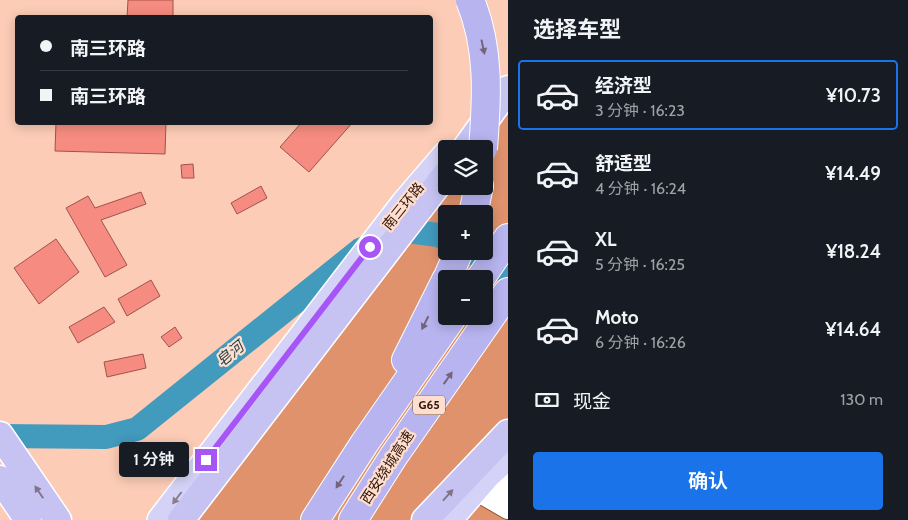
<!DOCTYPE html>
<html lang="zh">
<meta charset="utf-8">
<style>
:root{--surface:#171b24;--page:#242831;--text:#f1f3f6;--muted:#9ea1a6;--line:#363941;--accent:#1a73e8}
body{margin:0;font-family:Cabin,"Noto Sans SC",sans-serif;background:var(--page);color:var(--text);height:100vh;display:flex;flex-direction:column;font-size:19px;white-space:nowrap}
*{box-sizing:border-box;margin:0}
p{font-size:16px;color:var(--muted)}
.icon{flex:none;width:28px;height:28px;fill:none;stroke:currentColor;stroke-width:2;stroke-linecap:round;stroke-linejoin:round}
.map{position:relative;flex:1;overflow:hidden}
.details{display:flex;flex-direction:column;background:var(--surface);width:400px}
.details>*{flex:none}
.guide{position:absolute;left:15px;top:15px;width:418px;height:110px;border-radius:5px;box-shadow:0 2px 12px #0003;display:grid;align-content:center;height:110px;padding:0 25px;background:var(--surface)}
.fabs{position:absolute;left:438px;top:140px;display:grid;gap:10px}
.fabs a{display:grid;place-items:center;width:55px;height:55px;border-radius:5px;background:var(--surface);box-shadow:0 2px 12px #0003;font-size:25px}
.end{position:absolute;width:22px;height:22px;margin:-11px;border:6px solid #a855f7;background:#fff;box-shadow:0 0 0 2px #fff}
.from{border-radius:50%}
.bubble{position:absolute;height:35px;border-radius:5px;background:var(--surface);box-shadow:0 2px 12px #0003;font-size:16px;font-weight:600;line-height:35px;text-align:center}
.guide b{display:flex;align-items:center;gap:18px;height:48px;font-size:19px}
.guide b+b{border-top:1px solid var(--line)}
.guide i{width:12px;height:12px;background:var(--text)}
ul{padding:0;list-style:none}
li{display:flex;align-items:center;gap:15px;height:70px;margin:0 10px 8px;padding:0 15px;border:2px solid transparent;border-radius:5px}
li div{flex:1}
li b{display:block;font-size:19px}
li em{font-style:normal;font-weight:600}
li.current{border-color:var(--accent)}
li>.icon{width:45px;height:45px;stroke-width:1.5}
h2{padding:0 25px;font-size:22px;line-height:60px}
.pay{display:flex;align-items:center;gap:12px;height:55px;padding:0 25px;font-size:19px}
.pay p{margin-inline-start:auto}
.action{display:flex;gap:10px;margin-top:auto;padding:10px 25px}
.action a{flex:1;height:58px;border-radius:5px;background:var(--accent);color:#fff;font-size:20px;font-weight:600;line-height:58px;text-align:center}
main{display:flex;flex:1;min-height:0}
.map>svg:first-child{display:block}
.green{fill:#df926c;fill-rule:evenodd}
.lines{fill:none;stroke-linecap:round;stroke-linejoin:round}
.river{stroke:#429abd;stroke-width:24}
.building{fill:#f68c81;stroke:#a0524b}
.tertiary-casing{stroke:#95502c;stroke-width:22}
.primary-casing{stroke:#fff;stroke-width:28}
.trunk-casing{stroke:#fff;stroke-width:29}
.motorway-casing{stroke:#fff;stroke-width:30}
.tertiary{stroke:#fff;stroke-width:20}
.primary{stroke:#d4d2f6;stroke-width:25}
.trunk{stroke:#c6c3f3;stroke-width:26}
.motorway{stroke:#b7b4f0;stroke-width:28}
.motorway-bridge-casing{stroke:#fff;stroke-width:30;stroke-linecap:butt}
.motorway-bridge{stroke:#b7b4f0;stroke-width:28}
.oneway{fill:#74647a}
.oneway2{fill:#827488}
.oneway3{fill:#8a7c8a}
.route{stroke:#a855f7;stroke-width:6}
.labels{text-anchor:middle;stroke-width:4.5;stroke-linejoin:round;paint-order:stroke}
.shield{fill:#fedece;stroke:#6e5141;stroke-width:1}
.shield-label{font-size:12px;font-weight:bold;fill:#301405}
.street-label{font-size:14px;fill:#301405;stroke:#fedece}
.water-label{font-size:15px;font-style:italic;fill:#1e3a45;stroke:#fedece}
</style>
<main>
<div class="map">
<svg width="508" height="520" viewBox="0 0 508 520">
<rect width="100%" height="100%" fill="#fcccb6"/>
<path class="green" d="M 508,106 L 508,419 L 444,481 L 413,520 L 196,520 L 448,186 L 484,186 L 484,149 ZM 446,214 L 484,214 L 484,251 L 446,251 ZM 446,279 L 484,279 L 484,316 L 446,316 Z
M 508,473 L 508,520 L 467,520 Z"/>
<g class="lines">
<path class="river" d="M 469,251 L 508,272
M 0,436 L 106,437 L 137,429 L 360,250 L 408,231 L 438,235 L 446,239"/>
</g>
<path class="building" d="M 128,0 L 173,0 L 173,18 L 127,18 Z
M 56,122 L 166,122 L 165,154 L 55,151 Z
M 302,122 L 353,122 L 309,172 L 280,147 Z
M 193,164 L 194,178 L 182,178 L 181,165 Z
M 261,186 L 267,198 L 237,214 L 231,203 Z
M 141,192 L 146,204 L 101,220 L 127,265 L 105,277 L 66,208 L 88,196 L 95,208 Z
M 56,239 L 79,272 L 39,304 L 14,268 Z
M 151,280 L 160,296 L 127,316 L 118,299 Z
M 104,307 L 115,322 L 78,343 L 69,327 Z
M 175,327 L 182,338 L 169,347 L 161,337 Z
M 143,354 L 146,368 L 107,377 L 104,362 Z"/>
<g class="lines">
<g class="tertiary-casing">
<path id="tertiary" d="M 487,476 L 508,488
M 475,490 L 508,509"/>
</g>
<g class="primary-casing">
<path id="primary" d="M 160,520 L 404,203 L 446,154
M 449,520 L 487,476 L 508,457"/>
</g>
<g class="trunk-casing">
<path id="trunk" d="M 465,149 L 508,89
M 0,435 L 58,520
M 0,479 L 28,520
M 181,520 L 446,174
M 425,520 L 508,433"/>
</g>
<g class="motorway-casing">
<path id="motorway" d="M 473,214 L 479,186
M 447,279 L 459,251
M 480,279 L 508,238
M 406,360 L 446,280
M 315,520 L 364,444 L 453,316
M 353,520 L 393,457 L 508,292"/>
</g>
<use href="#tertiary" class="tertiary"/>
<use href="#primary" class="primary"/>
<use href="#trunk" class="trunk"/>
<use href="#motorway" class="motorway"/>
<g class="motorway-bridge-casing">
<path id="motorway-bridge" d="M 470,0 C 490,48 487,98 483,149"/>
</g>
<use href="#motorway-bridge" class="motorway-bridge"/>
</g>
<defs><path id="oneway-solid" d="M-6-.8H1V-3.2L6.5 0L1 3.2V.8H-6Z" transform="scale(1.25)"/></defs>
<g class="oneway">
<use href="#oneway-solid" transform="translate(483 47) rotate(78)"/>
<use href="#oneway-solid" transform="translate(425 323) rotate(116)"/>
<use href="#oneway-solid" transform="translate(448 378) rotate(-55)"/>
<use href="#oneway-solid" transform="translate(340 482) rotate(123)"/>
</g>
<g class="oneway2">
<use href="#oneway-solid" transform="translate(39 492) rotate(-124)"/>
<use href="#oneway-solid" transform="translate(448 495) rotate(-48)"/>
</g>
<use class="oneway3" href="#oneway-solid" transform="translate(177 498) rotate(127)"/>
<g class="lines">
<path class="route" d="M 206,460 L 370,247"/>
</g>
<g class="labels">
<rect class="shield" x="413" y="395.5" width="32" height="19" rx="4"/>
<g class="shield-label">
<text x="429" y="409">G65</text>
</g>
<g class="street-label">
<text transform="translate(403 206) rotate(-51)" y="5">南三环路</text>
<text transform="translate(387 467) rotate(-57)" y="5">西安绕城高速</text>
</g>
<g class="water-label">
<text transform="translate(230 354) rotate(-39)" y="5">皂河</text>
</g>
</g>
</svg>
<div class="fabs">
<a><svg class="icon" aria-label="layers" viewBox="0 0 24 24"><path d="M12 4l9 5-9 5-9-5zM3 14l9 5 9-5"/></svg></a>
<a>+</a>
<a>−</a>
</div>
<i class="end from" style="left:370px;top:247px"></i>
<i class="end" style="left:206px;top:460px"></i>
<div class="bubble" style="left:119px;top:442px;width:70px">1 分钟</div>
<div class="guide">
<b><i class="from"></i>南三环路</b>
<b><i></i>南三环路</b>
</div>
</div>
<section class="details">
<h2>选择车型</h2>
<ul>
<li class="current"><svg class="icon" aria-label="car" viewBox="0 0 24 24"><path d="M5 17H2v-5l4-1 3-4h7l3 4 3 1v5h-3M9 17h6M6 11h13"/><circle cx="7" cy="17" r="2"/><circle cx="17" cy="17" r="2"/></svg><div><b>经济型</b><p>3 分钟 · 16:23</p></div><em>¥10.73</em></li>
<li><svg class="icon" aria-label="car" viewBox="0 0 24 24"><path d="M5 17H2v-5l4-1 3-4h7l3 4 3 1v5h-3M9 17h6M6 11h13"/><circle cx="7" cy="17" r="2"/><circle cx="17" cy="17" r="2"/></svg><div><b>舒适型</b><p>4 分钟 · 16:24</p></div><em>¥14.49</em></li>
<li><svg class="icon" aria-label="car" viewBox="0 0 24 24"><path d="M5 17H2v-5l4-1 3-4h7l3 4 3 1v5h-3M9 17h6M6 11h13"/><circle cx="7" cy="17" r="2"/><circle cx="17" cy="17" r="2"/></svg><div><b>XL</b><p>5 分钟 · 16:25</p></div><em>¥18.24</em></li>
<li><svg class="icon" aria-label="car" viewBox="0 0 24 24"><path d="M5 17H2v-5l4-1 3-4h7l3 4 3 1v5h-3M9 17h6M6 11h13"/><circle cx="7" cy="17" r="2"/><circle cx="17" cy="17" r="2"/></svg><div><b>Moto</b><p>6 分钟 · 16:26</p></div><em>¥14.64</em></li>
</ul>
<div class="pay"><svg class="icon" aria-label="cash" viewBox="0 0 24 24"><path d="M3 7h18v10H3z"/><circle cx="12" cy="12" r="2"/></svg>现金<p>130 m</p></div>
<div class="action"><a>确认</a></div>
</section>
</main>
